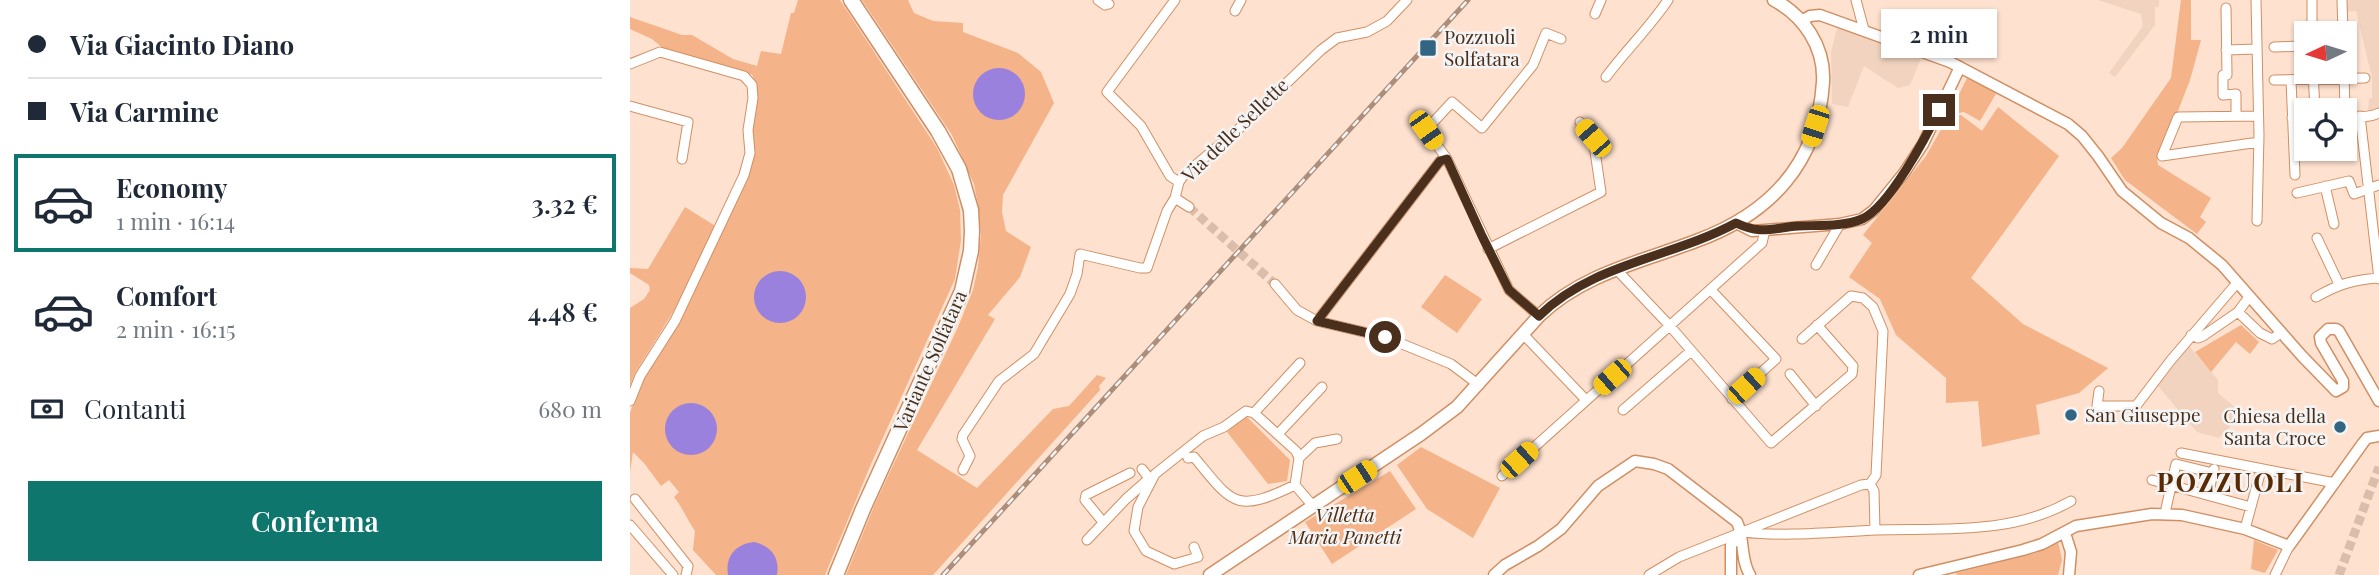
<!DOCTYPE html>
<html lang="it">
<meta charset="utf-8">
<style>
:root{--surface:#fff;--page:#f2f2f3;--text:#1f2937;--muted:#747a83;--line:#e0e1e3;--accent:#0f766e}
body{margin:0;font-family:"Playfair Display",serif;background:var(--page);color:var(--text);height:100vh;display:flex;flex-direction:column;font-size:26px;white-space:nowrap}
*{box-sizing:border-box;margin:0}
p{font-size:23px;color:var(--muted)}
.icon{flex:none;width:38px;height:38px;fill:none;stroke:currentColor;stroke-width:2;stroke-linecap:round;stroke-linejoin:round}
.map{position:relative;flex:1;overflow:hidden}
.side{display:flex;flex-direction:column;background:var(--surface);width:630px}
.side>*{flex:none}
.top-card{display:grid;align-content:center;height:154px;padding:0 28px;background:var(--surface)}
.needle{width:46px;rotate:266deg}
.buttons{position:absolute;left:1664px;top:21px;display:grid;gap:14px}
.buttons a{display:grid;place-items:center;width:63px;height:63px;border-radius:0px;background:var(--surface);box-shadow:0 2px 5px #0004;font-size:35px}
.end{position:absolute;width:32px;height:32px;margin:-16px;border:9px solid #4a2f1c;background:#fff;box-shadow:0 0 0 4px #fff}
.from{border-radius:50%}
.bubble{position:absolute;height:49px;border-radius:0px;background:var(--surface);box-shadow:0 2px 5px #0004;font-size:23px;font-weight:600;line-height:49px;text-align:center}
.car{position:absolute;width:21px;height:42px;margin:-21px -10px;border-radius:9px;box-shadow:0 0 5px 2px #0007;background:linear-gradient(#f5c518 24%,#345 0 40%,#f5c518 0 76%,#345 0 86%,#f5c518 0)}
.top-card b{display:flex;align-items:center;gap:24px;height:66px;font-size:26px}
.top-card b+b{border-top:2px solid var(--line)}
.top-card i{width:18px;height:18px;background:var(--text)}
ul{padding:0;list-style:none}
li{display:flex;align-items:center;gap:21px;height:98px;margin:0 14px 10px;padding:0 14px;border:4px solid transparent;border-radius:0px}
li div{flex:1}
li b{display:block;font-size:26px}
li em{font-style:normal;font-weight:600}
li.active{border-color:var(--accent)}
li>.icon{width:63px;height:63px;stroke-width:1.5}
.pay{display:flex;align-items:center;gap:18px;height:77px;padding:0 28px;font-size:26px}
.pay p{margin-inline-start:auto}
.primary-button{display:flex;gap:14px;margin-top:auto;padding:14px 28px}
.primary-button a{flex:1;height:80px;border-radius:0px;background:var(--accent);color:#fff;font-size:28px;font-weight:600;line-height:80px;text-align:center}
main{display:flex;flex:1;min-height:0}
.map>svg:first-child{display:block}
.built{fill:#f1d3bf}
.green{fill:#f4b388}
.water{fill:#9a81de}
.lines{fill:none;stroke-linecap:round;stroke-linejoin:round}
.minor-tunnel{stroke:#dabdab;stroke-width:9;stroke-dasharray:9 4.5;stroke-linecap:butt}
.minor-casing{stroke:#d08f63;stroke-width:11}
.tertiary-casing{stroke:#d08f63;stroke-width:13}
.secondary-casing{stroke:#d08f63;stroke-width:15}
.primary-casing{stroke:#d08f63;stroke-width:17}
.minor{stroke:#fff;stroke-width:9}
.tertiary{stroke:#fff;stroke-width:10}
.secondary{stroke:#fff;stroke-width:12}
.primary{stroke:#fff;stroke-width:14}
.rail-casing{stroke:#ab8f7c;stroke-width:5}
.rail{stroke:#f4f4f4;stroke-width:2.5;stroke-dasharray:8;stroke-linecap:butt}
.route{stroke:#4a2f1c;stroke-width:9}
.poi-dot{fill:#316582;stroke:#f4f4f4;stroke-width:2.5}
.labels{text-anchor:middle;stroke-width:5;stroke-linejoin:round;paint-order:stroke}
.poi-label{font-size:19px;fill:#4a2f1c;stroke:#f4f4f4;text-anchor:start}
.street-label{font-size:19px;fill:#4a2f1c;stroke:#f4f4f4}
.park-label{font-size:19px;font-style:italic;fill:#502c11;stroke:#f4f4f4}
.district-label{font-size:26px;font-weight:bold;letter-spacing:2px;fill:#572b06;stroke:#f4f4f4}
</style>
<main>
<section class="side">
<div class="top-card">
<b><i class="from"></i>Via Giacinto Diano</b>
<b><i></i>Via Carmine</b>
</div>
<ul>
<li class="active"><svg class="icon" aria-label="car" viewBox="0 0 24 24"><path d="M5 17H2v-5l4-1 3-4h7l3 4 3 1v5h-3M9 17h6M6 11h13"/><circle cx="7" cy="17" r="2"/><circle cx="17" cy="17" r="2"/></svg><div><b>Economy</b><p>1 min · 16:14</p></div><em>3.32 €</em></li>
<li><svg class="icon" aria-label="car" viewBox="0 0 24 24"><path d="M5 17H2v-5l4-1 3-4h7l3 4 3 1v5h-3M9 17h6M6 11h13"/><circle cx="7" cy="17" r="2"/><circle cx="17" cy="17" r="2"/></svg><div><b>Comfort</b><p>2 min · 16:15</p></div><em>4.48 €</em></li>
</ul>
<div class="pay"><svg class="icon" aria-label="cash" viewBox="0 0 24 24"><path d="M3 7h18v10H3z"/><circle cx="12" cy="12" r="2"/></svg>Contanti<p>680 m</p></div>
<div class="primary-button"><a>Conferma</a></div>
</section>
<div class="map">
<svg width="1749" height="575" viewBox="0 0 1749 575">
<rect width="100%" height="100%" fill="#fee1cf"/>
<path class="built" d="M 1468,0 L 1529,0 L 1529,7 L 1525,7 L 1525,25 L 1485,77 L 1479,73 L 1513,26 L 1511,14 Z
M 1713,0 L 1749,0 L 1749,108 L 1746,111 L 1738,112 L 1739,99 L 1742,98 L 1742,78 L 1726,11 L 1714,12 Z
M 1207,28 L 1292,56 L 1280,85 L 1268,88 L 1234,66 L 1218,107 L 1202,104 L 1201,52 Z
M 1559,346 L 1588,380 L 1588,393 L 1613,414 L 1589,438 L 1567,432 L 1528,386 Z"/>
<path class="green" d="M 168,0 L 210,0 L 307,148 L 324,185 L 330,210 L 331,240 L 325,279 L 241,464 L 195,575 L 86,575 L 63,550 L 65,531 C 57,520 53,508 44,497 L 49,492 L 39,480 L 31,486 L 14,463 L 3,452 L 0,472 L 0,413 L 12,378 L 119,174 L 126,85 L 122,74 L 118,75 L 84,62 L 34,49 L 22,39 L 0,29 L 0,17 L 52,35 L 62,35 L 103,59 L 127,66 L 131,51 L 151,54 L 161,13 L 164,13 Z
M 232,0 L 278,0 L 284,13 L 303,21 L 333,23 L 333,32 L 388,53 L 411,72 L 424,103 L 373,195 L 372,212 L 376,231 L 401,247 L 390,277 L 358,315 L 365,319 L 287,450 L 347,488 L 423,409 L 439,406 L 467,375 L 476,378 L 469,386 L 470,390 L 303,575 L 216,575 L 245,504 L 328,327 L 343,290 L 348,267 L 351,235 L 349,210 L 344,184 L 322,135 Z
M 1551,0 L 1561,0 L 1561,40 L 1571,40 L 1560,80 L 1546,116 L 1527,155 L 1528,165 L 1581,198 L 1570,217 L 1576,222 L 1567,234 L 1495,180 L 1481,158 L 1492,148 L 1541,78 Z
M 1337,78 L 1367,92 L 1350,121 L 1334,112 L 1319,115 Z
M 1368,107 L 1429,156 L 1341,278 L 1393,324 L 1478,368 L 1449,393 L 1406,405 L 1410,434 L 1352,447 L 1348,401 L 1316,403 L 1316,378 L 1266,335 L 1250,299 L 1219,277 L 1242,243 L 1233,235 L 1296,156 L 1318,117 L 1331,115 L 1352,131 Z
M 55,207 L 87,227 L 45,309 L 5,373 L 0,386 L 0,308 L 14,299 L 20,290 L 19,285 L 0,273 L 0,268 L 18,269 Z
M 815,275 L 852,299 L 827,333 L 791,307 Z
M 1611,325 L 1629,342 L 1620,354 L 1606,342 L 1581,372 L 1565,352 Z
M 615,415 L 660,460 L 657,481 L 638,484 L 597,432 Z
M 791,447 L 870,488 L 843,538 L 797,509 L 767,465 Z
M 760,471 L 786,509 L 702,564 L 675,522 Z
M 1624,540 L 1648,550 L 1635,573 L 1621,569 Z
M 1428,541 L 1432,560 L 1428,575 L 1327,575 L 1326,573 L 1406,553 Z"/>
<path class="water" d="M343 94a26 26 0 1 1 52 0a26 26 0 1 1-52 0Z
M124 297a26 26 0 1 1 52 0a26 26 0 1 1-52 0Z
M35 429a26 26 0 1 1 52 0a26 26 0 1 1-52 0Z
M 124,542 C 141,546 150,557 147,575 L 98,575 C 95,556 106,544 124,542 Z"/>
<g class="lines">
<path class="minor-tunnel" d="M 559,207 L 645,284
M 1709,575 L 1749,467"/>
<g class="minor-casing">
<path id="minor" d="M 468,0 L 475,5 L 479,4
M 545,0 L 477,92 L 511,126 L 540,176 L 549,182
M 1226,0 L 1234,30
M 1626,0 L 1629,135 L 1627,221
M 1682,0 L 1682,33
M 1712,0 L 1713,33
M 1596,8 L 1597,75 L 1593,75 L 1593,95 L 1606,94 L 1606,116
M 605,11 L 611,0
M 965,14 L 971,0
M 1644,47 L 1676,46
M 1596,50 L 1627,49
M 0,64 L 30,52 L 114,76 L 122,85 L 123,98 L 118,130 L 120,153 L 114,175 L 45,321 L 10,376 L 0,401
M 1683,72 L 1685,110
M 1714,72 L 1715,110
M 976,77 C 996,50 1020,27 1038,0
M 1644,80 L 1735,78
M 1661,80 L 1665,175
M 0,106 L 58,122 L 52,159
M 1715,115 L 1715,117 C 1726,117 1740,118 1749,113
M 1628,116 L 1548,117 L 1532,156 L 1629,142
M 1730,116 L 1749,279
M 1662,118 L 1676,118
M 1695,186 L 1704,224
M 1667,193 L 1719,181 L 1724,194 L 1749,185
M 545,198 L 559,207
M 1687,238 L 1709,284
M 858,249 L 971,192 L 963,138 L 950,122
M 1186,265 L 1210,224
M 986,269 L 1040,326 L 1141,443 L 1222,374 L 1223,366 L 1187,325
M 645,284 L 667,310 L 687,321 L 755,337 L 821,364 L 849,385
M 1081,290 L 1146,359 L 1102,399
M 1686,297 C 1709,284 1722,280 1749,278
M 1608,312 L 1619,297
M 909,316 L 879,290 L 817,159 L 796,130 L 822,102 L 852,128 L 903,65 L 916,33 L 931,39
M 687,321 L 810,161 L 817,159
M 893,334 L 956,400
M 1561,335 L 1568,338 L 1573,336 L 1608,312 L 1630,333 L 1642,339 L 1651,333
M 1172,339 L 1221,296 L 1233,298 L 1243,307 L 1253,331 L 1246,475 L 1240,484
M 1160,374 L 1186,406
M 1469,391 L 1467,406 L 1506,406 L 1541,360 L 1607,283
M 993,410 L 1061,351
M 624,413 L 670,363
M 648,434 L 692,387
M 1551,453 L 1705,483
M 558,458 L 564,457 C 603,504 605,514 665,485 L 683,506
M 669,458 L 685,443 L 707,439
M 512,469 L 519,478
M 333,470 L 340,456 L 332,439 L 333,435 L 369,381 L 404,354 L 440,294 L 447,274 L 450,254 L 510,268 L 517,268 L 537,211 L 545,198 L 549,182 L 554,175 L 612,126 L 691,50 L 707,38 L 737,32 L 757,21 L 777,0
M 872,476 L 1132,243 L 1135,230
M 1522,480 L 1621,507
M 1240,484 L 1244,491 L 1245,530
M 1578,495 L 1584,469
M 5,499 L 58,566 L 56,575
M 1535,513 L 1546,464 L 1583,473
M 473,522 L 455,500 L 456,495 L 500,473
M 0,525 L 43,575
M 1615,529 L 1631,470
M 1112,532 C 1157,537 1201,532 1246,530 C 1312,528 1382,535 1441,501
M 457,540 L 496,499 L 521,477
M 564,547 L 568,557 L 544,564 L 516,551 L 504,531 L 508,507 L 525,474 L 573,436 L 594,427 L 616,411 L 624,413 L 666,451 L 669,458 L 665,485
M 1019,575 L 1049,557 L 1231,485 L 1240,484
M 1645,575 L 1659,546"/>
</g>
<g class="tertiary-casing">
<path id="tertiary" d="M 1173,20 L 1180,16 L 1190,15 L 1320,62 L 1438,124 L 1452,136 L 1468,156 L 1492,191 L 1531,223 L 1559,238 L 1592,265 L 1672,356 L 1706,391 L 1713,387 L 1713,381 L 1691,343 L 1690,337 L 1698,329 L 1706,329 L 1709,331 L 1749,401
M 1106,223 L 1122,231 L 1135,230 L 1210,224 L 1232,219 L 1244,210 L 1274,173 L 1293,144 L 1330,67
M 1435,533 L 1441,552 L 1439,575
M 864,575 L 875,565 L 908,546 L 931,529 L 968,486 L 1005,461 L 1024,464 L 1038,469 L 1107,522 C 1115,539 1110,559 1120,575
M 1101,575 L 1101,545 L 1112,532
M 1289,575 L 1393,550 L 1412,544 L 1446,526 L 1522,514 L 1552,515 L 1615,529 L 1659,546 L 1733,443 L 1737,438 L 1749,436"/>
</g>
<g class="secondary-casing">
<path id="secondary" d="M 580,575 L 791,434 L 827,407 L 909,316 C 952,274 1011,262 1066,241 C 1140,214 1188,163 1193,82 C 1195,47 1174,16 1144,0"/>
</g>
<g class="primary-casing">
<path id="primary" d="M 206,575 L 233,509 L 332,291 L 341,251 L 342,231 L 341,210 L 329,169 L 308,131 L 221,0"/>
</g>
<use href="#minor" class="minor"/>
<use href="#tertiary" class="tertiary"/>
<use href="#secondary" class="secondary"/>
<use href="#primary" class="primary"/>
<g class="rail-casing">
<path id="rail" d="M 313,575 L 838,0"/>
</g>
<use href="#rail" class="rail"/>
</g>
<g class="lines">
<path class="route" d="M 755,337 L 687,321 L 810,161 L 817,159 L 852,236 L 879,290 L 909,316 C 963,263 1041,258 1106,223 C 1132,235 1141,228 1168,226 C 1188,225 1213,227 1232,219 C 1259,207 1296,137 1309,110"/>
</g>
<g class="poi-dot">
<rect x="789" y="39" width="18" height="18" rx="3.5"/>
<circle cx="1441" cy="415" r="7"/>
<circle cx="1710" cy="427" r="7"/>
</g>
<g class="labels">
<g class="poi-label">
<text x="814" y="44">Pozzuoli<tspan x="814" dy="22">Solfatara</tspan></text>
<text x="1455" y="422">San Giuseppe</text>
<text x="1696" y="423" text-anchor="end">Chiesa della<tspan x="1696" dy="22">Santa Croce</tspan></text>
</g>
<g class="street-label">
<text transform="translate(605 130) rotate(-44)" y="7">Via delle Sellette</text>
<text transform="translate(300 361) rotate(-66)" y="7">Variante Solfatara</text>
</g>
<g class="park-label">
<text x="715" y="522">Villetta<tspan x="715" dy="22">Maria Panetti</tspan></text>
</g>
<g class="district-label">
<text x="1601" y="492">POZZUOLI</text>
</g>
</g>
</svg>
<div class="buttons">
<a><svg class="needle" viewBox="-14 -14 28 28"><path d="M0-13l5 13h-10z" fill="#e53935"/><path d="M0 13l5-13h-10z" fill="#747a83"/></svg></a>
<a><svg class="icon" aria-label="locate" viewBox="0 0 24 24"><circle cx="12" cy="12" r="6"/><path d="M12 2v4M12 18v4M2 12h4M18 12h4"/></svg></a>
</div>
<i class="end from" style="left:755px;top:337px"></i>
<i class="end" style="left:1309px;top:110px"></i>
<div class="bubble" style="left:1251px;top:9px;width:116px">2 min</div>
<i class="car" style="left:1185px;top:126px;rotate:198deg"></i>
<i class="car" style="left:796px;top:130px;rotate:145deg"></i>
<i class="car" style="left:963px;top:138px;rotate:319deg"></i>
<i class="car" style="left:982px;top:377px;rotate:229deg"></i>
<i class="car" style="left:1116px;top:386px;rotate:48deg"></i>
<i class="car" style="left:889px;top:460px;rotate:48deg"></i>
<i class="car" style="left:727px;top:477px;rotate:57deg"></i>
</div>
</main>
